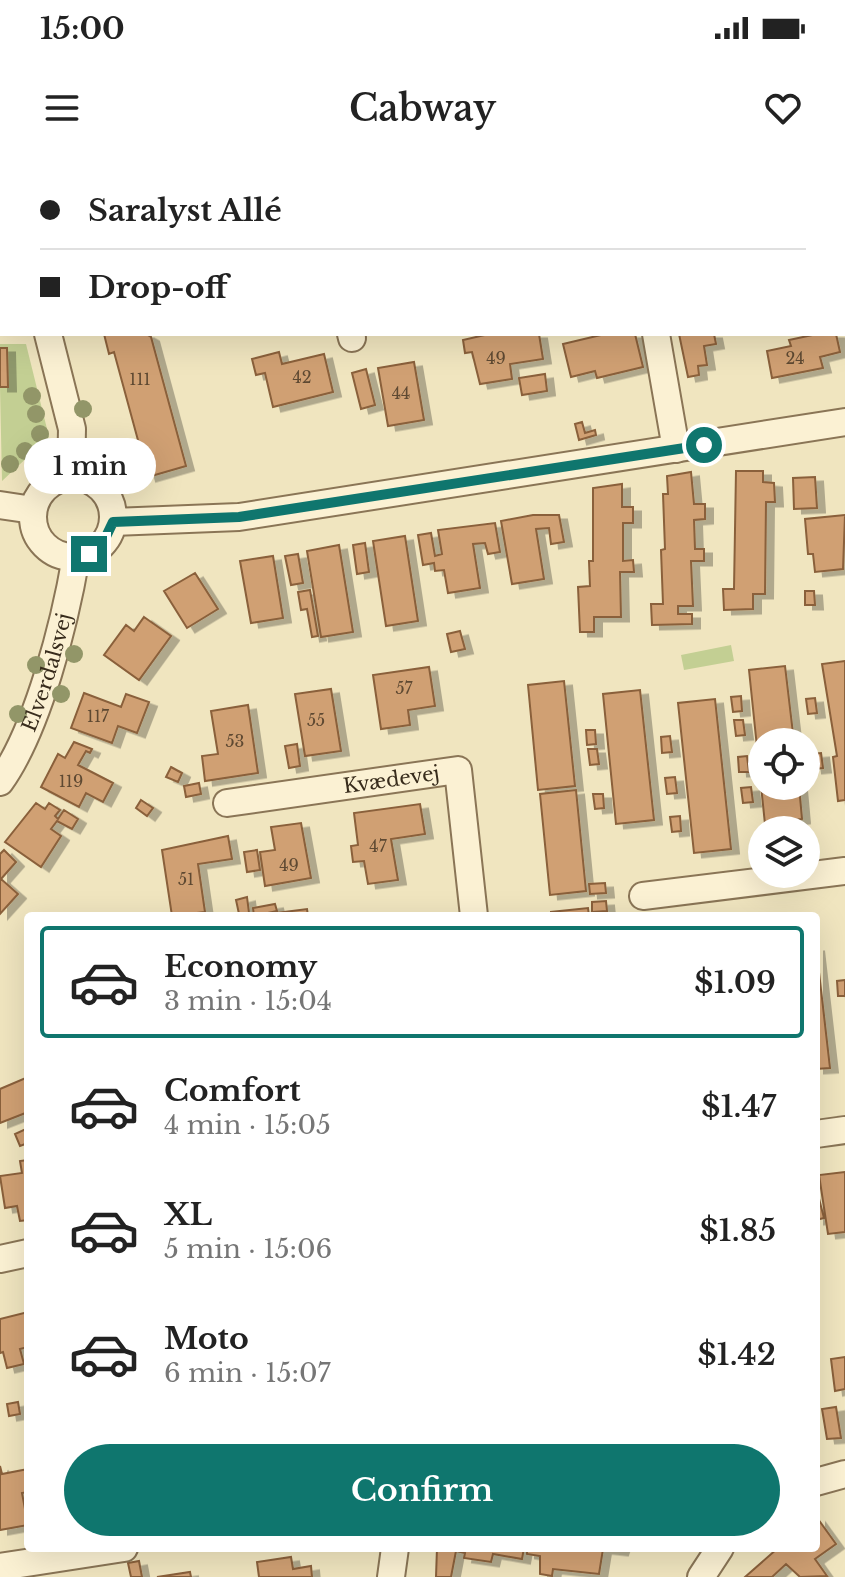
<!DOCTYPE html>
<meta charset="utf-8">
<style>
:root{--surface:#fff;--page:#f2f2f2;--text:#222;--muted:#767676;--line:#e0e0e0;--accent:#0f766e}
body{margin:0;font-family:"Libre Baskerville",serif;background:var(--page);color:var(--text);height:100vh;display:flex;flex-direction:column;font-size:30px;white-space:nowrap}
*{box-sizing:border-box;margin:0}
p{font-size:26px;color:var(--muted)}
.icon{flex:none;width:44px;height:44px;fill:none;stroke:currentColor;stroke-width:2;stroke-linecap:round;stroke-linejoin:round}
.map{position:relative;flex:1;overflow:hidden}
.side{position:absolute;left:24px;top:752px;width:796px;height:640px;display:flex;flex-direction:column;background:var(--surface);border-radius:8px;box-shadow:0 8px 32px #0002}
.side>*{flex:none}
.guide{position:absolute;left:0px;top:0px;width:846px;height:176px;box-shadow:0 8px 32px #0002;display:grid;align-content:center;height:176px;padding:0 40px;background:var(--surface)}
.controls{position:absolute;left:748px;top:568px;display:grid;gap:16px}
.controls a{display:grid;place-items:center;width:72px;height:72px;border-radius:50%;background:var(--surface);box-shadow:0 8px 32px #0002;font-size:40px}
.end{position:absolute;width:36px;height:36px;margin:-18px;border:10px solid #0f766e;background:#fff;box-shadow:0 0 0 4px #fff}
.from{border-radius:50%}
.bubble{position:absolute;height:56px;border-radius:28px;background:var(--surface);box-shadow:0 8px 32px #0002;font-size:26px;font-weight:600;line-height:56px;text-align:center}
.guide b{display:flex;align-items:center;gap:28px;height:76px;font-size:30px}
.guide b+b{border-top:2px solid var(--line)}
.guide i{width:20px;height:20px;background:var(--text)}
ul{padding:14px 0 0;list-style:none}
li{display:flex;align-items:center;gap:24px;height:112px;margin:0 16px 12px;padding:0 24px;border:4px solid transparent;border-radius:8px}
li div{flex:1}
li b{display:block;font-size:30px}
li em{font-style:normal;font-weight:600}
li.active{border-color:var(--accent)}
li>.icon{width:72px;height:72px;stroke-width:1.5}
.primary-button{display:flex;gap:16px;margin-top:auto;padding:16px 40px}
.primary-button a{flex:1;height:92px;border-radius:48px;background:var(--accent);color:#fff;font-size:32px;font-weight:600;line-height:92px;text-align:center}
.status{display:flex;justify-content:space-between;align-items:center;height:56px;padding:0 40px;background:var(--surface);direction:ltr}
.status svg{height:22px;fill:currentColor}
header{display:flex;justify-content:space-between;align-items:center;height:104px;padding:0 40px;background:var(--surface);font-size:36px;font-weight:600}
.map>svg:first-child{display:block}
.green{fill:#c3cf93}
.building{fill:#d0a073;stroke:#8a603b;stroke-width:2;filter:url(#shadow)}
.lines{fill:none;stroke-linecap:round;stroke-linejoin:round}
.minor-casing{stroke:#8a7556;stroke-width:30}
.minor{stroke:#fbf1d3;stroke-width:26}
.tree{fill:#929668}
.route{stroke:#0f766e;stroke-width:10}
.labels{text-anchor:middle;stroke-width:7;stroke-linejoin:round;paint-order:stroke}
.number-label{font-size:16px;fill:#5e4932}
.street-label{font-size:20px;fill:#382c1c;stroke:#f7eecf}
</style>
<div class="status"><b>15:00</b><svg viewBox="0 0 49 12"><path d="M0 12V9h3v3zM5 12V6h3v6zM10 12V3h3v9zM15 12V0h3v12zM26 1h20v11H26zM47 4h2v5h-2z"/></svg></div>
<header><svg class="icon" aria-label="menu" viewBox="0 0 24 24"><path d="M4 6h16M4 12h16M4 18h16"/></svg>Cabway<svg class="icon" aria-label="heart" viewBox="0 0 24 24"><path d="M12 20l-8-8c-3-5 5-10 8-4 3-6 11-1 8 4z"/></svg></header>
<div class="map">
<svg width="845" height="1417" viewBox="0 0 845 1417">
<defs>
<filter id="shadow"><feDropShadow dx="8" dy="4.5" stdDeviation="0" flood-color="#0004"/></filter>
</defs>
<rect width="100%" height="100%" fill="#f0e5bf"/>
<path class="green" d="M 0,184 L 26,184 L 49,277 L 2,321 L 0,227 L 8,226 L 7,188 L 0,188 Z
M 731,485 L 734,501 L 684,510 L 681,495 Z"/>
<path class="building" d="M 52,0 L 93,0 L 94,2 L 52,2 Z
M 534,0 L 608,0 L 609,2 L 535,2 Z
M 652,0 L 686,0 L 686,2 L 653,2 Z
M 104,174 L 146,174 L 151,177 L 186,306 L 148,317 L 114,192 L 109,194 Z
M 489,174 L 539,174 L 543,199 L 510,204 L 512,219 L 480,224 L 472,192 L 465,193 L 463,180 Z
M 605,174 L 635,174 L 643,207 L 597,218 L 595,211 L 571,217 L 563,184 Z
M 679,174 L 714,174 L 716,184 L 704,186 L 707,205 L 698,206 L 699,215 L 688,217 Z
M 817,174 L 836,174 L 840,192 L 820,197 L 823,208 L 772,218 L 767,191 L 791,186 L 789,180 Z
M 0,188 L 7,188 L 8,227 L 0,227 Z
M 279,192 L 282,204 L 324,194 L 333,232 L 273,247 L 265,213 L 256,215 L 252,199 Z
M 414,202 L 424,260 L 388,266 L 378,208 Z
M 366,209 L 375,245 L 361,249 L 352,213 Z
M 545,214 L 547,231 L 522,235 L 519,218 Z
M 582,262 L 585,273 L 595,270 L 596,275 L 579,280 L 575,264 Z
M 736,311 L 763,311 L 763,322 L 774,323 L 775,342 L 766,342 L 765,434 L 753,434 L 753,449 L 724,450 L 723,429 L 734,429 Z
M 691,312 L 694,344 L 705,344 L 705,359 L 694,360 L 695,389 L 704,389 L 704,401 L 691,401 L 693,446 L 678,446 L 678,454 L 692,454 L 692,464 L 652,465 L 651,444 L 663,444 L 661,390 L 665,389 L 663,334 L 668,334 L 667,316 Z
M 815,317 L 817,348 L 794,349 L 793,318 Z
M 622,324 L 622,347 L 633,347 L 633,363 L 623,363 L 623,401 L 633,400 L 634,412 L 620,412 L 621,457 L 594,457 L 594,472 L 580,472 L 578,427 L 590,426 L 589,401 L 593,401 L 593,328 Z
M 533,355 L 559,355 L 564,382 L 551,384 L 549,368 L 536,369 L 544,419 L 512,424 L 501,361 Z
M 845,355 L 843,409 L 815,412 L 813,394 L 808,394 L 805,359 Z
M 495,363 L 500,392 L 488,394 L 485,383 L 473,384 L 480,428 L 448,433 L 444,410 L 435,411 L 434,403 L 423,405 L 418,375 L 431,373 L 435,396 L 442,394 L 438,370 Z
M 405,376 L 418,461 L 386,466 L 373,381 Z
M 365,383 L 369,412 L 357,414 L 353,385 Z
M 339,385 L 353,472 L 321,477 L 307,391 Z
M 298,394 L 303,423 L 291,425 L 285,396 Z
M 273,396 L 283,458 L 251,463 L 240,401 Z
M 195,413 L 218,449 L 187,468 L 164,431 Z
M 310,430 L 318,476 L 312,477 L 307,449 L 301,450 L 298,432 Z
M 805,431 L 814,431 L 815,445 L 805,445 Z
M 144,457 L 171,476 L 139,520 L 104,495 L 126,465 L 134,471 Z
M 460,471 L 465,489 L 451,492 L 447,474 Z
M 845,501 L 845,640 L 838,641 L 833,597 L 837,596 L 822,504 Z
M 785,506 L 794,582 L 762,582 L 762,626 L 799,626 L 802,659 L 765,664 L 749,510 Z
M 429,507 L 435,546 L 408,550 L 410,565 L 381,569 L 373,515 Z
M 564,521 L 575,626 L 538,630 L 528,525 Z
M 331,529 L 341,591 L 305,596 L 295,534 Z
M 640,530 L 654,660 L 616,664 L 603,534 Z
M 84,533 L 121,547 L 126,534 L 149,542 L 137,573 L 118,566 L 112,583 L 71,568 Z
M 741,536 L 742,551 L 733,552 L 731,537 Z
M 815,538 L 817,553 L 808,554 L 806,539 Z
M 715,539 L 731,689 L 694,693 L 678,543 Z
M 248,545 L 258,613 L 205,621 L 202,596 L 218,594 L 211,551 Z
M 734,560 L 743,560 L 745,575 L 736,576 Z
M 586,570 L 595,570 L 596,584 L 587,585 Z
M 670,576 L 672,592 L 662,593 L 661,577 Z
M 74,582 L 92,589 L 90,593 L 86,591 L 78,605 L 113,623 L 103,642 L 86,633 L 79,647 L 41,627 L 58,594 L 65,598 Z
M 297,584 L 300,606 L 289,608 L 285,586 Z
M 588,589 L 597,589 L 599,604 L 590,605 Z
M 821,593 L 823,608 L 814,609 L 812,594 Z
M 747,596 L 749,612 L 739,612 L 738,597 Z
M 171,607 L 182,613 L 178,622 L 166,617 Z
M 675,617 L 677,633 L 667,634 L 665,618 Z
M 199,623 L 201,634 L 186,637 L 184,626 Z
M 751,627 L 753,642 L 743,643 L 741,628 Z
M 576,630 L 586,731 L 550,735 L 540,634 Z
M 593,634 L 603,634 L 604,648 L 595,649 Z
M 141,640 L 153,648 L 147,656 L 136,648 Z
M 36,643 L 45,649 L 49,643 L 60,650 L 55,656 L 58,659 L 64,650 L 78,659 L 72,669 L 57,661 L 51,669 L 61,676 L 41,707 L 5,682 Z
M 420,644 L 425,674 L 391,679 L 398,720 L 368,724 L 364,701 L 353,702 L 351,686 L 358,685 L 354,653 Z
M 680,656 L 681,671 L 672,672 L 670,657 Z
M 301,663 L 311,718 L 265,726 L 260,692 L 275,690 L 271,667 Z
M 228,676 L 232,699 L 198,704 L 205,752 L 172,756 L 162,690 Z
M 4,690 L 16,702 L 1,719 L 18,734 L 0,754 L 0,694 Z
M 257,690 L 260,710 L 247,712 L 244,692 Z
M 605,723 L 606,733 L 590,734 L 589,724 Z
M 247,737 L 249,753 L 239,754 L 236,740 Z
M 606,741 L 607,751 L 592,752 L 592,742 Z
M 275,744 L 277,751 L 254,756 L 253,748 Z
M 588,748 L 589,756 L 551,756 L 551,752 Z
M 307,749 L 308,756 L 269,756 L 269,754 Z
M 816,786 L 830,908 L 816,909 Z
M 845,820 L 845,836 L 838,836 L 837,821 Z
M 28,917 L 28,952 L 0,963 L 0,929 Z
M 28,968 L 28,983 L 20,986 L 15,974 Z
M 28,1000 L 28,1060 L 20,1061 L 17,1046 L 5,1048 L 0,1016 L 22,1013 L 20,1001 Z
M 845,1012 L 845,1072 L 828,1074 L 819,1015 Z
M 816,1027 L 824,1058 L 816,1060 Z
M 28,1152 L 28,1187 L 20,1189 L 24,1204 L 7,1208 L 3,1192 L 0,1193 L 0,1159 Z
M 845,1197 L 845,1229 L 835,1231 L 831,1199 Z
M 18,1242 L 20,1254 L 9,1256 L 7,1244 Z
M 836,1247 L 841,1278 L 827,1279 L 822,1249 Z
M 0,1306 L 2,1314 L 28,1309 L 28,1332 L 22,1333 L 28,1365 L 0,1370 Z
M 818,1359 L 836,1384 L 815,1399 L 827,1416 L 800,1417 L 786,1404 L 772,1417 L 745,1417 L 778,1388 L 816,1388 Z
M 437,1388 L 524,1388 L 522,1399 L 493,1394 L 491,1402 L 464,1398 L 465,1393 L 456,1391 L 451,1417 L 436,1417 Z
M 527,1388 L 621,1388 L 620,1391 L 603,1389 L 599,1414 L 553,1409 L 552,1416 L 540,1414 L 540,1396 L 527,1394 Z
M 291,1397 L 293,1409 L 311,1406 L 312,1417 L 259,1417 L 257,1402 Z
M 139,1401 L 142,1417 L 131,1417 L 128,1403 Z
M 190,1412 L 191,1417 L 157,1417 Z"/>
<g class="lines">
<g class="minor-casing">
<g id="minor">
<path d="M 7,0 L 7,2"/>
<path d="M 312,0 L 313,2"/>
<path d="M 628,0 L 628,2"/>
<path d="M 48,174 L 72,269 L 71,317"/>
<path d="M 351,174 L 352,178"/>
<path d="M 656,174 L 676,289"/>
<circle cx="73" cy="357" r="40"/>
<path d="M 0,345 L 33,350"/>
<path d="M 113,362 L 239,357 L 845,262"/>
<path id="s1" d="M 0,622 C 38,569 65,462 76,397"/>
<path id="s2" d="M 227,643 L 458,610 L 474,756"/>
<path d="M 643,736 L 845,711"/>
<path d="M 816,974 L 845,970"/>
<path d="M 0,1099 L 28,1093"/>
<path d="M 816,1322 L 845,1314"/>
<path d="M 0,1407 L 124,1388"/>
<path d="M 391,1417 L 395,1388"/>
<path d="M 701,1417 L 720,1388"/>
</g>
</g>
<use href="#minor" class="minor"/>
</g>
<g class="tree">
<circle cx="32" cy="236" r="9"/>
<circle cx="83" cy="249" r="9"/>
<circle cx="36" cy="254" r="9"/>
<circle cx="40" cy="274" r="9"/>
<circle cx="25" cy="291" r="9"/>
<circle cx="10" cy="304" r="9"/>
<circle cx="74" cy="494" r="9"/>
<circle cx="36" cy="505" r="9"/>
<circle cx="61" cy="534" r="9"/>
<circle cx="18" cy="554" r="9"/>
</g>
<g class="lines">
<path class="route" d="M 89,394 L 101,387 L 113,362 L 239,357 L 704,285"/>
</g>
<g class="labels">
<g class="number-label">
<text x="496" y="204">49</text>
<text x="795" y="204">24</text>
<text x="302" y="223">42</text>
<text x="140" y="225">111</text>
<text x="401" y="239">44</text>
<text x="404" y="534">57</text>
<text x="98" y="562">117</text>
<text x="316" y="566">55</text>
<text x="235" y="587">53</text>
<text x="71" y="627">119</text>
<text x="378" y="692">47</text>
<text x="289" y="711">49</text>
<text x="186" y="725">51</text>
</g>
<g class="street-label">
<text dy="7" stroke="none"><textPath href="#s1" startOffset="120">Elverdalsvej</textPath></text>
<text dy="7" stroke="none"><textPath href="#s2" startOffset="166">Kvædevej</textPath></text>
</g>
</g>
</svg>
<div class="controls">
<a><svg class="icon" aria-label="locate" viewBox="0 0 24 24"><circle cx="12" cy="12" r="6"/><path d="M12 2v4M12 18v4M2 12h4M18 12h4"/></svg></a>
<a><svg class="icon" aria-label="layers" viewBox="0 0 24 24"><path d="M12 4l9 5-9 5-9-5zM3 14l9 5 9-5"/></svg></a>
</div>
<i class="end from" style="left:704px;top:285px"></i>
<i class="end" style="left:89px;top:394px"></i>
<div class="bubble" style="left:24px;top:278px;width:132px">1 min</div>
<div class="guide">
<b><i class="from"></i>Saralyst Allé</b>
<b><i></i>Drop-off</b>
</div>
<section class="side">
<ul>
<li class="active"><svg class="icon" aria-label="car" viewBox="0 0 24 24"><path d="M5 17H2v-5l4-1 3-4h7l3 4 3 1v5h-3M9 17h6M6 11h13"/><circle cx="7" cy="17" r="2"/><circle cx="17" cy="17" r="2"/></svg><div><b>Economy</b><p>3 min · 15:04</p></div><em>$1.09</em></li>
<li><svg class="icon" aria-label="car" viewBox="0 0 24 24"><path d="M5 17H2v-5l4-1 3-4h7l3 4 3 1v5h-3M9 17h6M6 11h13"/><circle cx="7" cy="17" r="2"/><circle cx="17" cy="17" r="2"/></svg><div><b>Comfort</b><p>4 min · 15:05</p></div><em>$1.47</em></li>
<li><svg class="icon" aria-label="car" viewBox="0 0 24 24"><path d="M5 17H2v-5l4-1 3-4h7l3 4 3 1v5h-3M9 17h6M6 11h13"/><circle cx="7" cy="17" r="2"/><circle cx="17" cy="17" r="2"/></svg><div><b>XL</b><p>5 min · 15:06</p></div><em>$1.85</em></li>
<li><svg class="icon" aria-label="car" viewBox="0 0 24 24"><path d="M5 17H2v-5l4-1 3-4h7l3 4 3 1v5h-3M9 17h6M6 11h13"/><circle cx="7" cy="17" r="2"/><circle cx="17" cy="17" r="2"/></svg><div><b>Moto</b><p>6 min · 15:07</p></div><em>$1.42</em></li>
</ul>
<div class="primary-button"><a>Confirm</a></div>
</section>
</div>
